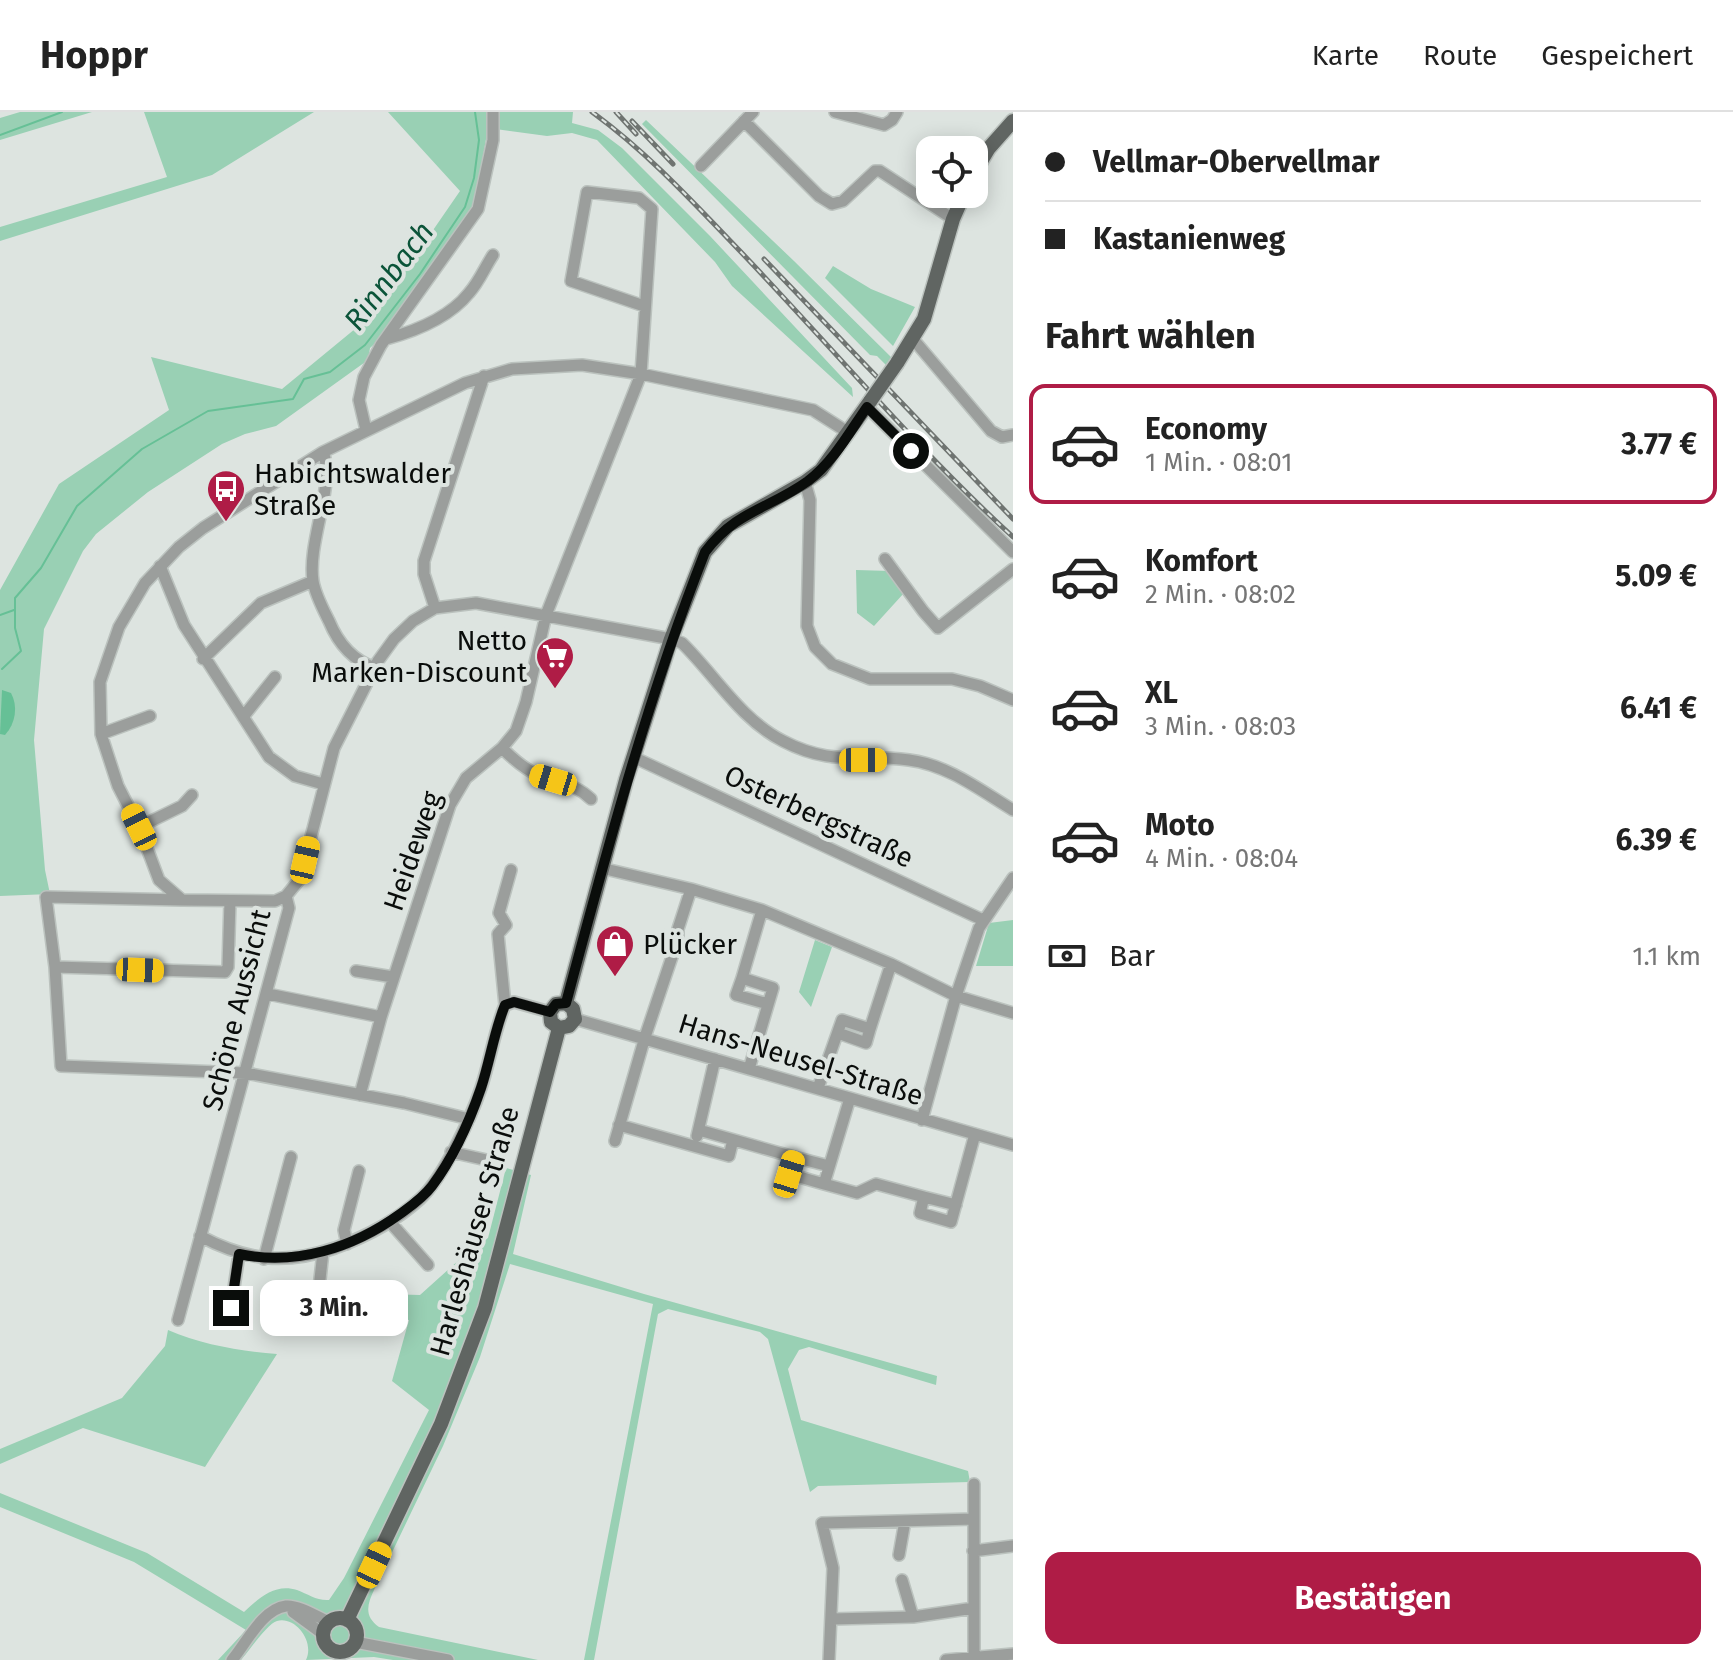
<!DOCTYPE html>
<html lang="de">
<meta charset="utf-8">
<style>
:root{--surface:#fff;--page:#f6f6f6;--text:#222;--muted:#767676;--line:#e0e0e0;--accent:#af1c46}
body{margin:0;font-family:"Fira Sans",sans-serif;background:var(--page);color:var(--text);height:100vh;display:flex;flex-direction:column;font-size:30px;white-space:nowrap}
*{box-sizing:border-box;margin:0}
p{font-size:26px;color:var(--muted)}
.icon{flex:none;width:44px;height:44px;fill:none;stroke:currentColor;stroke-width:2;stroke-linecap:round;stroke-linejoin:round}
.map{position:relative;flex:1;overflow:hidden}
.side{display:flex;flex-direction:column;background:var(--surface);width:720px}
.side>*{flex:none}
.guide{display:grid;align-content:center;height:176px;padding:0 32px;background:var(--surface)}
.fabs{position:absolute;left:916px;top:24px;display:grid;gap:16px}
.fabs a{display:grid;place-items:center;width:72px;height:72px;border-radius:16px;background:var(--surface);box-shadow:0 4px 20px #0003;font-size:40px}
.end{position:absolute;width:36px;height:36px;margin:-18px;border:10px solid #0a0d0b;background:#fff;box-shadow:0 0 0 4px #fff}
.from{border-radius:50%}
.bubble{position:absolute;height:56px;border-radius:16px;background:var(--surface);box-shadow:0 4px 20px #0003;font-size:26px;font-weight:700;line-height:56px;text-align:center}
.car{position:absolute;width:24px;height:48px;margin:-24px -12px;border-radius:10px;box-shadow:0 0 6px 2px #0007;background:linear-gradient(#f5c518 24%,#345 0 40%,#f5c518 0 76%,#345 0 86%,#f5c518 0)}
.guide b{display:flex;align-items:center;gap:28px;height:76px;font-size:30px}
.guide b+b{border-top:2px solid var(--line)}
.guide i{width:20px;height:20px;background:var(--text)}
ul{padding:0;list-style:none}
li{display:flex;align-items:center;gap:24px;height:120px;margin:0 16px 12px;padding:0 16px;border:4px solid transparent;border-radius:16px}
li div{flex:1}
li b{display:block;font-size:30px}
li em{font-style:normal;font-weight:700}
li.active{border-color:var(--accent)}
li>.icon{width:72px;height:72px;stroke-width:1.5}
h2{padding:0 32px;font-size:36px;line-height:96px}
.pay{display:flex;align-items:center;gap:20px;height:88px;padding:0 32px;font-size:30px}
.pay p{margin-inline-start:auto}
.primary-button{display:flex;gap:16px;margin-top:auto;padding:16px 32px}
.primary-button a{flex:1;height:92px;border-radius:16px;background:var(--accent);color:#fff;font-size:32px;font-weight:700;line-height:92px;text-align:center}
header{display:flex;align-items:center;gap:48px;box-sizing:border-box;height:112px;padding:0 40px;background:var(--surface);border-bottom:2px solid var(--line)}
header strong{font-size:38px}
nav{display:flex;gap:44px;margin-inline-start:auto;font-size:28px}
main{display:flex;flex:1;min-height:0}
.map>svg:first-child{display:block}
.green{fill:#99d0b4}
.water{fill:#66c096}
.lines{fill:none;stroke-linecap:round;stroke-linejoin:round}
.stream{stroke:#66c096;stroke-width:2}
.minor-casing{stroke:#bbc2be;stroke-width:14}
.major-casing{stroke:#bbc2be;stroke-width:17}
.minor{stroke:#9b9e9c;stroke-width:11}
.major{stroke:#606562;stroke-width:14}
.rail-casing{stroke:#6f7471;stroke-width:5}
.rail{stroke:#dde4e0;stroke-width:2;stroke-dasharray:6;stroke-linecap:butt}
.major-bridge-casing{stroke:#bbc2be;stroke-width:17;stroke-linecap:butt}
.major-bridge{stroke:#606562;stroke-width:14}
.route{stroke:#0a0d0b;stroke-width:10}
.labels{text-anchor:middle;stroke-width:8;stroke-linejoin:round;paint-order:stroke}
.poi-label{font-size:28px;fill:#0a0d0b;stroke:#dde4e0;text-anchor:start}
.street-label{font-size:28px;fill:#0a0d0b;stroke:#dde4e0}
.water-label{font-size:30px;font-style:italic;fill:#0b5439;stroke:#dde4e0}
</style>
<header>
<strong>Hoppr</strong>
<nav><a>Karte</a><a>Route</a><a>Gespeichert</a></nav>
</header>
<main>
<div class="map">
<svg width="1013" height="1548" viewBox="0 0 1013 1548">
<rect width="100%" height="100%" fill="#dde4e0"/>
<path class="green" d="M 20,0 L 92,0 L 0,28 L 0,6 Z
M 144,0 L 314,0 L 212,63 L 0,129 L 0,115 L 167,65 Z
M 388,0 L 573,0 L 572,11 L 598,18 L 622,36 L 710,124 L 852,276 L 853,285 L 732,174 L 715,150 L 597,28 L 572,21 L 547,24 L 488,16 L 474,95 L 383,224 L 370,236 L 368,248 L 276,314 L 245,322 L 222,332 L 148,380 L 96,422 L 83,439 L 44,517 L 34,628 L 45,758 L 50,782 L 0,784 L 0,478 L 59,372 L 169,298 L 151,245 L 282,277 L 378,198 L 460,79 Z
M 646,8 L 794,149 L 892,246 L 887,254 L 877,244 L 870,243 L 642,12 Z
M 833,154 L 871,177 L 915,195 L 893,234 L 825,166 Z
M 856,458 L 891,459 L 904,481 L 874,514 L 857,501 Z
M 1013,808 L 1013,854 L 976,854 L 989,811 Z
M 815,828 L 832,835 L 811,895 L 799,880 Z
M 506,1056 L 531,1063 L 513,1142 L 644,1182 L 937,1264 L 936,1273 L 809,1235 L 799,1238 L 788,1257 L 801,1308 L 968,1359 L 970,1370 L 818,1374 L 810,1380 L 768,1227 L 760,1220 L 668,1197 L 658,1202 L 594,1548 L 584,1548 L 653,1192 L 510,1152 L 480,1245 L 443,1334 L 374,1478 C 367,1493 364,1504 379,1515 L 538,1548 L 393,1548 L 374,1545 L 306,1548 C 315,1529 295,1504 277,1509 C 267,1512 249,1539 241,1548 L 218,1548 L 246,1518 L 134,1450 L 0,1395 L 0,1381 L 147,1441 L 244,1500 C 259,1486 275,1471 297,1478 C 308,1482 317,1489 329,1488 L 344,1466 L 429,1298 L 392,1269 L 409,1208 L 397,1206 L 364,1210 L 363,1201 L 383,1182 L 420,1183 L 470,1138 L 488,1126 Z
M 168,1218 C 202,1233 241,1239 277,1242 L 205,1355 L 83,1316 L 0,1352 L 0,1337 L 122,1286 L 165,1234 Z"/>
<path class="water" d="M 2,578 L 11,581 C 18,594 16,611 5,623 L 0,622 Z"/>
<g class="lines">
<path class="stream" d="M 0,23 L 62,0
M 0,503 L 14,498
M 2,557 L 21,539 L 15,516 L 15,486 L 41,456 L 77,394 L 142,337 L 208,299 L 293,287 L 304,267 L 330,260 L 365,233 L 420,162 L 465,95 L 474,66 L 479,28 L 475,0"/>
<g class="minor-casing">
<path id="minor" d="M 835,0 L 884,13 L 892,8 L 897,0
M 744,9 L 819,84 L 832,92 L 843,89 L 875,59 L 880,59 L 953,107
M 701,54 L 753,0
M 386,227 C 416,219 449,206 469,181 C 479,170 485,155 493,143
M 913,227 L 991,319 L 1002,325 L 1013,323
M 867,295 L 1013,440
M 366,318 L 359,288 L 364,265 L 381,233 L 478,97 L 493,28 L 493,0
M 849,321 L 813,298 L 641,262 L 582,253 L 512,257 L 465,271 L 323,340 L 203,416 L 179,435 L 145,471 L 119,515 L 100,570 L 101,622 L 118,674 L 139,715 L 159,768 L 182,788 L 275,789 L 286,784 L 300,767 L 334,636 L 378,549 L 394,527 L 413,509 L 435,496 L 476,491 L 671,527 L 682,531 C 714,562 741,608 783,629 C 833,655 859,641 909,648 C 948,653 980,678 1013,698
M 323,340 C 336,372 307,430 313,469 C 315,482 323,497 329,509 C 338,531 352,548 375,556
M 805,370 L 810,388 L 807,514 L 815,535 L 832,552 L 870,567 L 952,567 L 980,574 L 1013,588
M 885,447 L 923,499 L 938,516 L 1013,457
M 160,454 L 184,513 L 269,645 L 295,664 L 323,672
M 435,496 L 424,462 L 424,449 L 484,264
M 203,547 L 261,491 L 313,469
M 243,605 L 275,565
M 101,622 L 150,604
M 502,636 C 513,647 524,657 538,663 C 558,671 576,672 591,687
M 633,645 L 983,808
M 139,715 L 182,694 L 192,683
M 601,756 L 691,777 L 762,798 L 891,852 L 956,884 L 1013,901
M 182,788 L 46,785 L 55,855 L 61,954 L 246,961 L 404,991 L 469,1007
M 55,855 L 225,860 L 228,855 L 230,789
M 356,859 L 393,865
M 742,866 L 736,883 L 768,892
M 268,882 L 381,905
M 505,893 L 498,822 L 506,813 L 499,801 L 511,758
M 575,907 L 1013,1033
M 838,921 L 866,931 L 870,917
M 749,957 L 773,876 L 742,866 L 762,798
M 818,976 L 842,908 L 870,917 L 891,852
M 360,983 L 381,905 L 450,693 L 466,666 L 502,636 L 516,619 L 526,590 L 546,503 L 641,262 L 652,97 L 639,86 L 587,80 L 571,169 L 644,194
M 922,1008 L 956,884 L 979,816 L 1013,766
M 619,1013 L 729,1044 L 733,1028
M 699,1018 L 794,1045 L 789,1062 L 824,1072 L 850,986
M 697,1024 L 715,947
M 615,1029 L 645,925 L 678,827 L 678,817 L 691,777
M 451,1040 L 491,1049 L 489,1058
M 794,1045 L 829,1054
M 824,1072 L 857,1081 L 876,1072 L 924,1085 L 920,1101 L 951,1110 L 975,1022
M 924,1085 L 956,1093
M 390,1110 L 428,1153
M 200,1124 C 247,1149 285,1153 335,1136 C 365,1125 396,1109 420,1087 C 443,1066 471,1006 481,976 C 490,949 494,920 505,893 L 514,890 L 550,900
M 347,1132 L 344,1118 L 359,1059
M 264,1147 L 291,1045
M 317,1194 L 323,1140
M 234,1201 L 231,1196 L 239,1142
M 178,1208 L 289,796 L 286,784
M 973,1439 L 1013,1434
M 899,1443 L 905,1409
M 902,1468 L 913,1505
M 293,1500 L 323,1522
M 832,1507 L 913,1505 L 974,1496
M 355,1530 L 448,1548
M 974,1546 L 974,1372
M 232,1548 C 246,1532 262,1497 286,1494 C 299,1493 317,1505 329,1510
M 829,1548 L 833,1456 L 822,1411 L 974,1407
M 946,1548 L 1013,1542"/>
</g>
<g class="major-casing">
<path id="major" d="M 974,61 L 989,36 L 1013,9
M 897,251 L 924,207 L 953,107 L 964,82
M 566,891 L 626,668 L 671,527 L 705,440 L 728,414 L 805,370 L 821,358 L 871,288
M 559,916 L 551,910 L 550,900 L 556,892 L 566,891
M 559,916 L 569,914 L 575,907 L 573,897 L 566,891
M323 1523a17 17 0 1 1 34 0a17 17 0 1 1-34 0Z
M 347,1508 L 441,1312 L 485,1196 L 559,916"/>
</g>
<use href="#minor" class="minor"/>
<use href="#major" class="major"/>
<g class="rail-casing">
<path id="rail" d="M 592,0 C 647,40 692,89 739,138 C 830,233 915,335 1013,425
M 616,0 L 636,22
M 632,9 L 673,52
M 764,147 L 1013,407"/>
</g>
<use href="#rail" class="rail"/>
<g class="major-bridge-casing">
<path id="major-bridge" d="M 871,288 L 897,251"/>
</g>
<use href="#major-bridge" class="major-bridge"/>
</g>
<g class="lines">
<path class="route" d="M 231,1196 L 239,1142 C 296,1154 353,1136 400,1102 C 411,1094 423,1086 432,1074 C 453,1046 470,1008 481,976 C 490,949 494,920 505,893 L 514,890 L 550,900 L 556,892 L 566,891 C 607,738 647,587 705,440 C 737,398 769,397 808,369 C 833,350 849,321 867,295 L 911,339"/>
</g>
<defs>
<g id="bus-pin" transform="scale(2)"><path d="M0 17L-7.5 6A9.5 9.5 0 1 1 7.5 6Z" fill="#af1c46" stroke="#dde4e0"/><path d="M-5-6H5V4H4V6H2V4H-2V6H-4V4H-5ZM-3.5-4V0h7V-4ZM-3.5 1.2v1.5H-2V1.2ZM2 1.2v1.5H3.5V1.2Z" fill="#fff"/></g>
<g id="supermarket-pin" transform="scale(2)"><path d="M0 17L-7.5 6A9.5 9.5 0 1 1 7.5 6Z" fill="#af1c46" stroke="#dde4e0"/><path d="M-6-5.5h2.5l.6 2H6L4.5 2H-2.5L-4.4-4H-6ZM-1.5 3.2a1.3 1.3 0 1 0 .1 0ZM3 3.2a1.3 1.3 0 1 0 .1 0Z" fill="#fff"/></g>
<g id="shop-pin" transform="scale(2)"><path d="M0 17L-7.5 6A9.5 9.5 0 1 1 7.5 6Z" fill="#af1c46" stroke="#dde4e0"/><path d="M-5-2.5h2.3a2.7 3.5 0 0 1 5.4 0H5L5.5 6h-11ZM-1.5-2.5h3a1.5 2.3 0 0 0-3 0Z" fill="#fff"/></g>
</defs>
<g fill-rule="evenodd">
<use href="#bus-pin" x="226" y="377"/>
<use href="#supermarket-pin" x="555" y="544"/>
<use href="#shop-pin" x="615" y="832"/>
</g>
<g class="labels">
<g class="poi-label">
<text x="254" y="371">Habichtswalder<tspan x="254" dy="32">Straße</tspan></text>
<text x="527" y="538" text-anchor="end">Netto<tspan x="527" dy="32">Marken-Discount</tspan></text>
<text x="643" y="842">Plücker</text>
</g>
<g class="street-label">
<text transform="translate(819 704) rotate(25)" y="10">Osterbergstraße</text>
<text transform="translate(412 739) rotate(-71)" y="10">Heideweg</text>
<text transform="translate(236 898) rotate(-76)" y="10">Schöne Aussicht</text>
<text transform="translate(801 947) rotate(17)" y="10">Hans-Neusel-Straße</text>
<text transform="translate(474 1119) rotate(-74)" y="10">Harleshäuser Straße</text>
</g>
<g class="water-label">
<text transform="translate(389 164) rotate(-53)" y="10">Rinnbach</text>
</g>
</g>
</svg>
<div class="fabs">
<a><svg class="icon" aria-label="locate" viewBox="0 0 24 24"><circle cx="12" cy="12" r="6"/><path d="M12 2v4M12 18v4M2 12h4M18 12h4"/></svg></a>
</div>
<i class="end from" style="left:911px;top:339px"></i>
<i class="end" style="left:231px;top:1196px"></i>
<div class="bubble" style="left:260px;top:1168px;width:148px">3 Min.</div>
<i class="car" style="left:863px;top:648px;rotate:90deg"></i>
<i class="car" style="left:553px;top:668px;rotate:287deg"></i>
<i class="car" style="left:139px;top:715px;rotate:334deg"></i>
<i class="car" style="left:305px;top:748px;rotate:13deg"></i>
<i class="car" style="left:140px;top:858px;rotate:92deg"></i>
<i class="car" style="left:789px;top:1062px;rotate:17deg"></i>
<i class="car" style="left:374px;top:1453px;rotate:25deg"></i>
</div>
<section class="side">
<div class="guide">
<b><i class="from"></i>Vellmar-Obervellmar</b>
<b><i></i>Kastanienweg</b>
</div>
<h2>Fahrt wählen</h2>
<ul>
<li class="active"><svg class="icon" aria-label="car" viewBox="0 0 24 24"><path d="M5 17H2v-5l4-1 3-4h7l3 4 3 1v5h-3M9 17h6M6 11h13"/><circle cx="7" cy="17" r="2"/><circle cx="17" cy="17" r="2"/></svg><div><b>Economy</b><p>1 Min. · 08:01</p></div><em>3.77 €</em></li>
<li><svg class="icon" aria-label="car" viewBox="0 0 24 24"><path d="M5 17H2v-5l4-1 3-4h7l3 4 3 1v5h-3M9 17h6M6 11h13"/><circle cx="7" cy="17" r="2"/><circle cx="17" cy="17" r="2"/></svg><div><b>Komfort</b><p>2 Min. · 08:02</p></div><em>5.09 €</em></li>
<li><svg class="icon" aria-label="car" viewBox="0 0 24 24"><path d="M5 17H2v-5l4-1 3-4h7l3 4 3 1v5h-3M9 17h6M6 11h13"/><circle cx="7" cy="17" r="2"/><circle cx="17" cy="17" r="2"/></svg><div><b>XL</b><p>3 Min. · 08:03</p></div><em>6.41 €</em></li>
<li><svg class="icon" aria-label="car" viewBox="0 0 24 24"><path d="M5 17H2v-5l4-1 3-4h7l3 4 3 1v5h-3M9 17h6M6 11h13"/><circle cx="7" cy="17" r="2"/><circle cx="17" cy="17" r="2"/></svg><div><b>Moto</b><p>4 Min. · 08:04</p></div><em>6.39 €</em></li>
</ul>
<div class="pay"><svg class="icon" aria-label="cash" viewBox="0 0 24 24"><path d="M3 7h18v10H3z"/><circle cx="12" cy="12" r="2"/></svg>Bar<p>1.1 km</p></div>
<div class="primary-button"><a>Bestätigen</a></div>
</section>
</main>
